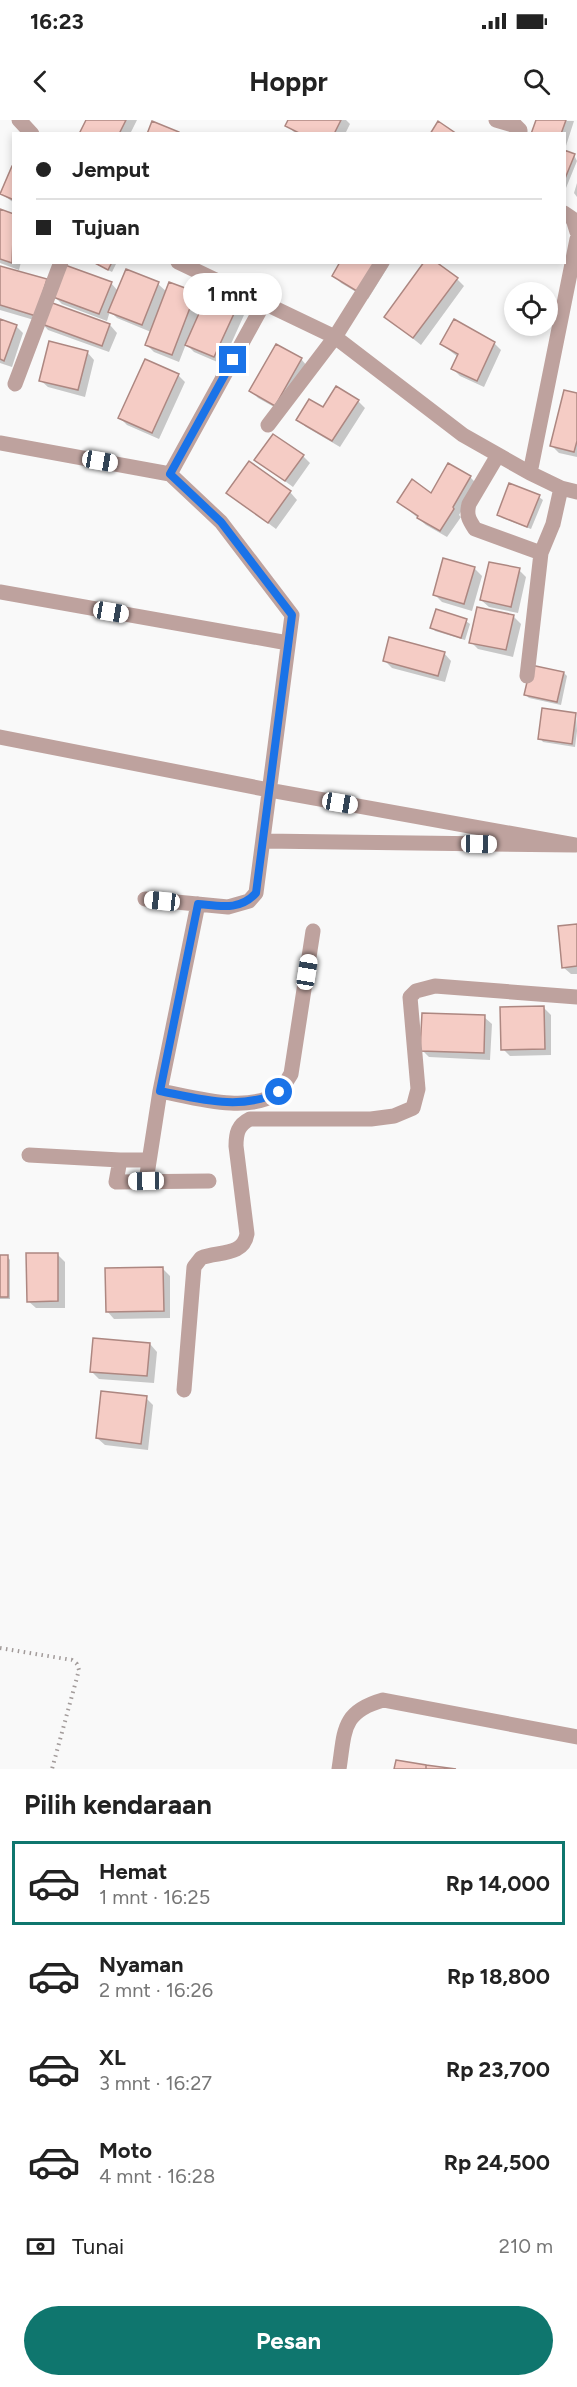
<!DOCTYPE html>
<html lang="id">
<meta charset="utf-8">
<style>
:root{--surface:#fff;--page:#f6f6f6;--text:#222;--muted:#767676;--line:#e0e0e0;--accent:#0f766e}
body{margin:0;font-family:Figtree,sans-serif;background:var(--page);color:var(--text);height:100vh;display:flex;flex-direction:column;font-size:22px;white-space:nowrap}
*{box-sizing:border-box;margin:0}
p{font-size:20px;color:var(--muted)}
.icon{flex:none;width:33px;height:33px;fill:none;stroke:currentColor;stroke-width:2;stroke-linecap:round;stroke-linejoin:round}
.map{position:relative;height:1649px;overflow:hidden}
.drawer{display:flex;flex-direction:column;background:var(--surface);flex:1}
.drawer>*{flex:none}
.guide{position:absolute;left:12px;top:12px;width:554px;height:132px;border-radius:0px;box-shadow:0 3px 9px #0003;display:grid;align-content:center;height:132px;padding:0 24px;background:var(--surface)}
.buttons{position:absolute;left:504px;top:162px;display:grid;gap:12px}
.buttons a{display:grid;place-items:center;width:54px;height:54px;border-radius:50%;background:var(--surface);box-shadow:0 3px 9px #0003;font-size:30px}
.end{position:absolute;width:27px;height:27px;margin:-14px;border:8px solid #1a73e8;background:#fff;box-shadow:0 0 0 3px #fff}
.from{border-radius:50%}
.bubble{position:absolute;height:42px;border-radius:21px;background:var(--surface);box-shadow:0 3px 9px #0003;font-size:20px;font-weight:700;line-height:42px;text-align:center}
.car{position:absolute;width:18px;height:36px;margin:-18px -9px;border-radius:8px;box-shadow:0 0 4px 2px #0007;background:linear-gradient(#fff 24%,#345 0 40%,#fff 0 76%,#345 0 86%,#fff 0)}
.guide b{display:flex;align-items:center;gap:21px;height:57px;font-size:22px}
.guide b+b{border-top:2px solid var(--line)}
.guide i{width:15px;height:15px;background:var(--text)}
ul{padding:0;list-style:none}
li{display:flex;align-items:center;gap:18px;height:84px;margin:0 12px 9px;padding:0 12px;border:3px solid transparent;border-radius:0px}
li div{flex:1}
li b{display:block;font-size:22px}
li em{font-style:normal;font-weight:700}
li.on{border-color:var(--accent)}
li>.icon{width:54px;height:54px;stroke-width:1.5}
h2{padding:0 24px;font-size:27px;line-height:72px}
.pay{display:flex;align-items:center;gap:15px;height:66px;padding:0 24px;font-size:22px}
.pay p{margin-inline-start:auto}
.primary-button{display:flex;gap:12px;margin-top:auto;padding:12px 24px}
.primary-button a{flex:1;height:69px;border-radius:36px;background:var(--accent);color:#fff;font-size:24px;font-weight:700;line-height:69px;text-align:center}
.status{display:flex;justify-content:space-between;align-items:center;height:42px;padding:0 30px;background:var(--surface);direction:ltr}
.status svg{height:16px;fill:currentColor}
header{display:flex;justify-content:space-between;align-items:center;height:78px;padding:0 24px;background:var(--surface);font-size:27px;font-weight:700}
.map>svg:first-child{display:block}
.shadow{fill:#0003}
.building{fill:#f5ccc5;stroke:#ad8781;stroke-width:1.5}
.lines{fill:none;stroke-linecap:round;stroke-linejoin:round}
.path{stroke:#a29b9a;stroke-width:4;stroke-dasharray:1.5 4.5;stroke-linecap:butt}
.minor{stroke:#bea29e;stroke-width:15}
.route{stroke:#1a73e8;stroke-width:8}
</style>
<div class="status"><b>16:23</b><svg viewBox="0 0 49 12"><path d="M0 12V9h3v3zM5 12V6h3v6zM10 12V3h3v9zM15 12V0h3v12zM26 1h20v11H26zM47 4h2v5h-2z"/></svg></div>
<header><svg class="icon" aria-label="back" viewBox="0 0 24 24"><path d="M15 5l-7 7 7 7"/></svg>Hoppr<svg class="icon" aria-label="search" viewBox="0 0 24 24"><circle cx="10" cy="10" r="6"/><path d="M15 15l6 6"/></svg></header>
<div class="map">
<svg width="577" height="1649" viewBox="0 0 577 1649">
<rect width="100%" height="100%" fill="#f9f9f9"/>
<path class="shadow" d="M 88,0 L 137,0 L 130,14 L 81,14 Z
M 289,0 L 346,0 L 350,4 L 345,14 L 296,14 L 287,5 Z
M 537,0 L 574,1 L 564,32 L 574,35 L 577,41 L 566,68 L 564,67 L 564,14 L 533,14 Z
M 14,48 L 14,83 L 2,74 Z
M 577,63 L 577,77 L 574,73 Z
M 0,91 L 14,95 L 14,142 L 21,142 L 19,150 L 0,143 Z
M 92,142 L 117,142 L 112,152 Z
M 335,142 L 391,142 L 368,179 L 341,163 L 334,155 L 340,145 Z
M 0,147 L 49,183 L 110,205 L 117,213 L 109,232 L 48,210 L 41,202 L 0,190 Z
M 457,159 L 464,166 L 421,225 L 386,197 Z
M 111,163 L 118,171 L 158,164 L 167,172 L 195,173 L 202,180 L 197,195 L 199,196 L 236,188 L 244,195 L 222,244 L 194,232 L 186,224 L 179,242 L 154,232 L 147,225 L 151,212 L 117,198 L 110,191 L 107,201 L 62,184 L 55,177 Z
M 0,201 L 16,206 L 23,213 L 12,247 L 0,243 Z
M 494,223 L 501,230 L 484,267 L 460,256 L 453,249 L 458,237 L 441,224 Z
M 87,232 L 94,240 L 85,277 L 48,267 L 40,260 Z
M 301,239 L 308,247 L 283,292 L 258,278 L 251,271 Z
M 178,255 L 185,262 L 159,319 L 127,305 L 119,297 Z
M 577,274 L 577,337 L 559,333 L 552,326 Z
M 358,281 L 365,288 L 340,327 L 306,307 L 298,300 L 323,289 Z
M 303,336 L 310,343 L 293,367 L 256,340 Z
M 470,357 L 477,364 L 459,395 L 461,397 L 447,417 L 426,405 L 398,381 L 432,375 Z
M 290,372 L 297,380 L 276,409 L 228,373 Z
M 539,377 L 543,380 L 531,409 L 502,398 L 499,394 Z
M 474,448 L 482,456 L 472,491 L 442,482 L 434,474 Z
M 519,450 L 526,457 L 518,493 L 489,487 L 481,480 Z
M 513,496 L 521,504 L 513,537 L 478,529 L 471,522 Z
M 466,501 L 470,504 L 465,520 L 435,511 L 432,507 Z
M 444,533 L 451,541 L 445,562 L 392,548 L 384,540 Z
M 564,553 L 567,556 L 561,585 L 529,578 L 526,575 Z
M 576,594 L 577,611 L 575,627 L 543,622 L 540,618 Z
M 577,805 L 577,854 L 571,854 L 563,847 Z
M 544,888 L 551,895 L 551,935 L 510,936 L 503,929 Z
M 484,897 L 492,904 L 490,940 L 429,937 L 422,930 Z
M 57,1134 L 65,1142 L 65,1188 L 36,1188 L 28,1181 Z
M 0,1136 L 7,1136 L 10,1140 L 10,1179 L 0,1179 Z
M 162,1148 L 170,1156 L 170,1198 L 114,1199 L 107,1191 Z
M 150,1224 L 157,1232 L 154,1263 L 99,1259 L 92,1252 Z
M 146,1278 L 153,1285 L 148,1330 L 105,1325 L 97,1318 Z"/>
<path class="building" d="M 86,0 L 126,0 L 119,14 L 79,14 Z
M 288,0 L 341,0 L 334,14 L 301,14 L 285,6 Z
M 536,0 L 566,0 L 561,14 L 531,14 Z
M 152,1 L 179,12 L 179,14 L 147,14 Z
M 438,1 L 457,14 L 430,14 Z
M 564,30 L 575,34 L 564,61 Z
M 12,46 L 14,46 L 14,80 L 0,74 Z
M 0,89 L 14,94 L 12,143 L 0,139 Z
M 93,142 L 112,142 L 108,150 Z
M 340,142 L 379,142 L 360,173 L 332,156 Z
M 424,142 L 436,142 L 458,158 L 413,218 L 384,197 Z
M 65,145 L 112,162 L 99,194 L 53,177 Z
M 0,146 L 47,159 L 36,196 L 0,185 Z
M 126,149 L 159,162 L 142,205 L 108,192 Z
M 169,162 L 196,172 L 172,235 L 145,225 Z
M 208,173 L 237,187 L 214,237 L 185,225 Z
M 47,181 L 110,204 L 102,226 L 39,203 Z
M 0,199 L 17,205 L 4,241 L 0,239 Z
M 454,199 L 495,222 L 477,261 L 451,249 L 458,234 L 440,224 Z
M 49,221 L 88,231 L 78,270 L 39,261 Z
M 276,224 L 302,238 L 275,286 L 249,271 Z
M 145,239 L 179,254 L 152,313 L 118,298 Z
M 336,266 L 359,280 L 332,321 L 296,300 L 309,279 L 323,287 Z
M 564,270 L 577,273 L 577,321 L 574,332 L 550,326 Z
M 273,314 L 304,335 L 285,361 L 254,340 Z
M 249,341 L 291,371 L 268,403 L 226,373 Z
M 448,343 L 471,356 L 453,387 L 454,389 L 440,411 L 417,398 L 418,396 L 397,382 L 412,359 L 431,373 Z
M 509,363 L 540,375 L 527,407 L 497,395 Z
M 443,438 L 475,447 L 464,484 L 433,475 Z
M 489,442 L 520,448 L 511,487 L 480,480 Z
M 477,487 L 514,495 L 506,530 L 469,523 Z
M 436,489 L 467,499 L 461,518 L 430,508 Z
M 389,517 L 445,532 L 438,556 L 383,541 Z
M 531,545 L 564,552 L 557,582 L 524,575 Z
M 542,588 L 576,593 L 572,624 L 538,619 Z
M 577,804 L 577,846 L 562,848 L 558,806 Z
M 544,886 L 545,929 L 501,930 L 500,887 Z
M 422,893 L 485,895 L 484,933 L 420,931 Z
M 26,1133 L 58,1133 L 58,1181 L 27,1182 Z
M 0,1135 L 8,1135 L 8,1177 L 0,1177 Z
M 163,1147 L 164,1191 L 106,1192 L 105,1148 Z
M 93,1218 L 150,1223 L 147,1256 L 90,1252 Z
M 101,1271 L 147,1276 L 141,1324 L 96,1318 Z
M 396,1640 L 426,1645 L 426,1649 L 394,1649 Z
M 426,1645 L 456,1649 L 426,1649 Z"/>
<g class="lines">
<path class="path" d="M 0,1528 L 72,1540 L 77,1544 L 79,1550 L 52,1649"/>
<path class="minor" d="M 19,0 L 32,14
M 496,0 L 516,6 L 520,10 L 520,14
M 564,93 L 573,99 L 577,112
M 178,142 L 335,217 L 463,315 L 530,353 L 561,368 L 577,372
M 15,264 L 61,142
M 268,305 L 335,217 L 382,142
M 0,323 L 170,354
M 498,335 L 469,384 C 466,395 469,400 475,409 L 541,433
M 530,353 L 577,119
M 0,472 L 288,523
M 527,556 L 541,433 L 553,404 L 561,368
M 0,617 L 269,670 L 575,725 L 263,721
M 145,779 L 228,787 L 249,781 L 256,773 L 292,495 L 221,402 L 170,354 L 264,183
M 160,971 C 193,977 248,994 277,973 C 283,969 287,960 291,954 L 313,811
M 29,1035 L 120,1040 L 116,1062 L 209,1061
M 120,1040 L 149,1040
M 146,1061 L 160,971 L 198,784
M 184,1270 L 194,1147 L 201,1138 C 217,1131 243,1137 247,1114 L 236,1026 C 236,1013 238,1005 250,999 L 371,999 L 394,996 L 413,988 L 418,969 L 410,877 L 416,871 L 435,866 L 577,877
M 339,1649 C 345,1611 341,1592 383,1580 L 577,1617"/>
</g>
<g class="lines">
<path class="route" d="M 233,240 L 170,354 L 221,402 L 292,495 L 256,773 C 240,791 220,786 198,784 L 160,971 C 200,979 241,991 279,972"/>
</g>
</svg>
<div class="buttons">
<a><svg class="icon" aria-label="locate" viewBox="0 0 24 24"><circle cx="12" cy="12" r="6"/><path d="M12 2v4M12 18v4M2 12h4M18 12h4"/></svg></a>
</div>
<i class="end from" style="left:279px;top:972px"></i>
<i class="end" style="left:233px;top:240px"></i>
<div class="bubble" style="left:183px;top:153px;width:99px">1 mnt</div>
<i class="car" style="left:100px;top:341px;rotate:100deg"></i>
<i class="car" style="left:111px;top:492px;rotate:100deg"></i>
<i class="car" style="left:340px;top:683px;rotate:100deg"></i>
<i class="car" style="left:479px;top:724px;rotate:91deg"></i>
<i class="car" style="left:162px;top:781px;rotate:276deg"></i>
<i class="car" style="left:307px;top:852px;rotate:9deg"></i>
<i class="car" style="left:146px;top:1061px;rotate:269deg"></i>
<div class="guide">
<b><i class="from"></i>Jemput</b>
<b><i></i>Tujuan</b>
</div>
</div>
<section class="drawer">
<h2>Pilih kendaraan</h2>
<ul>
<li class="on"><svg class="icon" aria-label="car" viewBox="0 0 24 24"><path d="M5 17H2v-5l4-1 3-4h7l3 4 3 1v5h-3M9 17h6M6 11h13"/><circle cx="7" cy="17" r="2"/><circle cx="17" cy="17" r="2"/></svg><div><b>Hemat</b><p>1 mnt · 16:25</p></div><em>Rp 14,000</em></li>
<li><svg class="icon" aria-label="car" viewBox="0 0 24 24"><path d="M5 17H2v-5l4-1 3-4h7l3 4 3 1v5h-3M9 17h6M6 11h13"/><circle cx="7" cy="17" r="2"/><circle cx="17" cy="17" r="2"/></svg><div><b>Nyaman</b><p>2 mnt · 16:26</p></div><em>Rp 18,800</em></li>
<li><svg class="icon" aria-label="car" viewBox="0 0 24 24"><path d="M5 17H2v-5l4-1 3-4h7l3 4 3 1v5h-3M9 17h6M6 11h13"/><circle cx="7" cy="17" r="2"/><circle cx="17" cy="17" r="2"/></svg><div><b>XL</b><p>3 mnt · 16:27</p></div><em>Rp 23,700</em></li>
<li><svg class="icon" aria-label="car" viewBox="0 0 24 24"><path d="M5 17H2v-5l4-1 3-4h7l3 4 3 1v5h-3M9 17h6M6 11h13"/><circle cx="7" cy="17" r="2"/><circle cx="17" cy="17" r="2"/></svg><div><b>Moto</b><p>4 mnt · 16:28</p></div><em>Rp 24,500</em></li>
</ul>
<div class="pay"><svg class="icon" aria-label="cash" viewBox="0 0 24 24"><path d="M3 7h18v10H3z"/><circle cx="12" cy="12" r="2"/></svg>Tunai<p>210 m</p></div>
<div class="primary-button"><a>Pesan</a></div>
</section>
